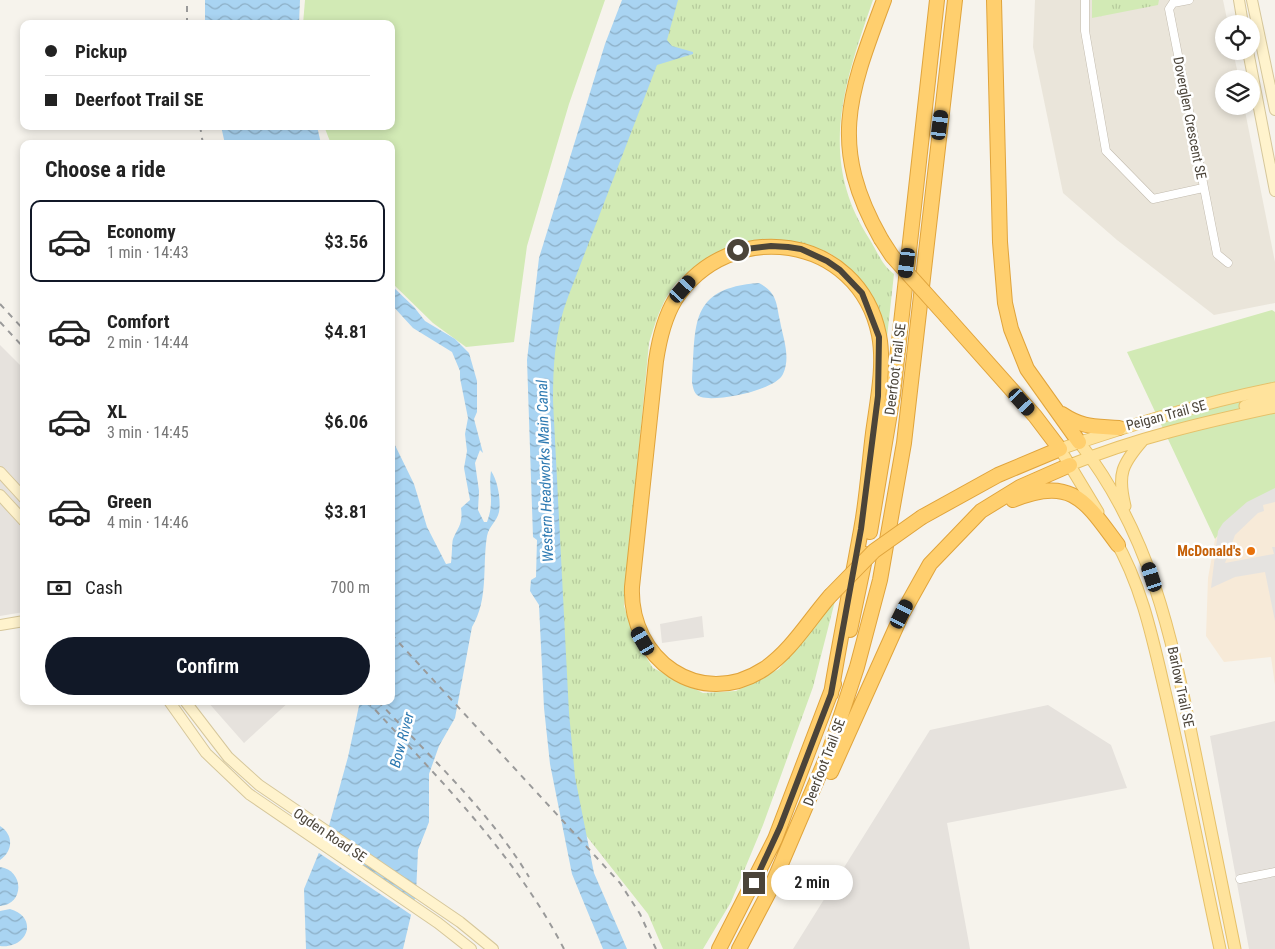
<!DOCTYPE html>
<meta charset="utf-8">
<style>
:root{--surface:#fff;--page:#f6f6f6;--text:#222;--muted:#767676;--line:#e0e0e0;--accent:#111827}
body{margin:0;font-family:"Roboto Condensed",sans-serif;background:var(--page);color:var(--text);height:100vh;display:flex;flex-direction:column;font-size:19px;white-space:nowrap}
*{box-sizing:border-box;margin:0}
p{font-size:16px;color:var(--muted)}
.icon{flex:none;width:28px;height:28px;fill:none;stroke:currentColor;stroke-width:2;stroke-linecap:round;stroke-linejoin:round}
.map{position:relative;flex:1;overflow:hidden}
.side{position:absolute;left:20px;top:140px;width:375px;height:565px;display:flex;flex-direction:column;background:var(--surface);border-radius:10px;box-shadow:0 2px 8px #0003}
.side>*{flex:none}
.guide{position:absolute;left:20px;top:20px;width:375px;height:110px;border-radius:10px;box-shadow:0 2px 8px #0003;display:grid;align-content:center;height:110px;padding:0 25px;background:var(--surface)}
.buttons{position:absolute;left:1215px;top:15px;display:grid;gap:10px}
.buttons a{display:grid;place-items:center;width:45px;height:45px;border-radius:50%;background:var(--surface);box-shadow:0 2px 8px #0003;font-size:25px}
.end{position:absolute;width:22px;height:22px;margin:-11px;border:6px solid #4b4439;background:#fff;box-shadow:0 0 0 2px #fff}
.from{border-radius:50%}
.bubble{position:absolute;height:35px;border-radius:18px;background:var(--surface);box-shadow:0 2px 8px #0003;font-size:16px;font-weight:600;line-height:35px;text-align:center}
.car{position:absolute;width:15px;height:30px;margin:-15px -8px;border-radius:6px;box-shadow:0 0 4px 1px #0007;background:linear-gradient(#222 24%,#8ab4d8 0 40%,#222 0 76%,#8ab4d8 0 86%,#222 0)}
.guide b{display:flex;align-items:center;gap:18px;height:48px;font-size:19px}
.guide b+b{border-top:1px solid var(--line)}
.guide i{width:12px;height:12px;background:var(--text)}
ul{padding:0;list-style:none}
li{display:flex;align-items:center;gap:15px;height:82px;margin:0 10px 8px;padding:0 15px;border:2px solid transparent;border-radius:10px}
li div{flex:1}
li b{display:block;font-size:19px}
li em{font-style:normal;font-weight:600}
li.current{border-color:var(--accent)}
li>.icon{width:45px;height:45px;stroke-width:1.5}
h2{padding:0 25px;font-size:22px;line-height:60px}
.pay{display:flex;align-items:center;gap:12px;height:55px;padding:0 25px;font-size:19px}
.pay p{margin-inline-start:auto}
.cta{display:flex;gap:10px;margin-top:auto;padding:10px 25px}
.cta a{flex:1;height:58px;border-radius:30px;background:var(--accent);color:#fff;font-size:20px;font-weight:600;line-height:58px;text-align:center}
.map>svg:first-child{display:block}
.residential{fill:#eae5da}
.commercial{fill:#f7ead8}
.industrial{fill:#e6e2dd}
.green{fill:#d2eab5}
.park{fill:url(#park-tufts)}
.parking{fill:#e5e3e0}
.water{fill:url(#water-waves)}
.pier{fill:#f6f3ec}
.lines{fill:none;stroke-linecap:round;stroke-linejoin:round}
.street-casing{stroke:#c2bbae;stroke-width:9}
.secondary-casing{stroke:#d6c79b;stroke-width:12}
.primary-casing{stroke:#e6c16a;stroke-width:13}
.highway-casing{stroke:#e0a43c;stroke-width:16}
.street{stroke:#fff;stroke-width:8}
.secondary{stroke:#fff3cd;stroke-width:10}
.primary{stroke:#ffe39c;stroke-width:11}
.highway{stroke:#ffcf6e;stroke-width:14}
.rail{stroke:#9a9a9a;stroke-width:2;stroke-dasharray:6 6;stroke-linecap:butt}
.highway-bridge-casing{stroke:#e0a43c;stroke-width:16;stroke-linecap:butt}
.highway-bridge{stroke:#ffcf6e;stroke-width:14}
.route{stroke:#4b4439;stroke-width:6}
.food-dot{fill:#e8710a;stroke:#fff;stroke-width:2}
.labels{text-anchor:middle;stroke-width:5;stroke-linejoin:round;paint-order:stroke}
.street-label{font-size:14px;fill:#4b4439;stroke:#fff}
.food-label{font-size:14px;font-weight:bold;fill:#c56008;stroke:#fff;text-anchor:end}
.water-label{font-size:15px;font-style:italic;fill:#2e7ab2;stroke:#fff}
</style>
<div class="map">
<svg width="1275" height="949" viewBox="0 0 1275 949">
<defs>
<pattern id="park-tufts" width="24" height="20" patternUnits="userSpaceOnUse" patternTransform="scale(1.25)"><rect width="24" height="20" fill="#d2eab5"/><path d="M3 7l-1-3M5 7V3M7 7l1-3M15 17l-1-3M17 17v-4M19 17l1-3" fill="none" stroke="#b6ca9c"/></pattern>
<pattern id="water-waves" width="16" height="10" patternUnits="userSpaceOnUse" patternTransform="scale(1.25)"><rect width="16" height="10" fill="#a9d4f2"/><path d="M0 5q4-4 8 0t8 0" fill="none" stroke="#8caec5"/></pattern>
</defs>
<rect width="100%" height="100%" fill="#f6f3ec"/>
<path class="residential" d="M 1035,0 L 1223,0 L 1228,24 L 1224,24 L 1224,51 L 1233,51 L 1239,79 L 1224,79 L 1224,106 L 1244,106 L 1275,262 L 1275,303 L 1214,315 L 1117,240 L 1063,193 L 1033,47 Z"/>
<path class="commercial" d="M 1275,491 L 1275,685 L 1271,657 L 1224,662 L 1206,636 L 1208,578 L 1215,539 L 1235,514 Z"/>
<path class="industrial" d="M 0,345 L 24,369 L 24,612 L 0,616 Z
M 702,616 L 704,637 L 662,643 L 660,624 Z
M 207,701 L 290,701 L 244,743 Z
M 1048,705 L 1111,745 L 1127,788 L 947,823 L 970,949 L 793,949 L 930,730 Z
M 1275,721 L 1275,949 L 1249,949 L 1210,736 Z"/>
<path class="green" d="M 305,0 L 605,0 L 569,104 L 527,246 L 514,342 L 466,347 L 433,323 L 391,282 L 391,144 L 331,144 L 324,126 L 391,126 L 391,24 L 303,24 Z
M 1272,310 L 1275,312 L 1275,491 L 1235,514 L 1215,539 L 1127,352 Z"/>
<path class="park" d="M 670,0 L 873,0 C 844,84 817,159 870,240 C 878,253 882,265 894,274 L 887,337 C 877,305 859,273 831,254 C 825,250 816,249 809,246 C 763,232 715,245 680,279 C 663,296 656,321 649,343 L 624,606 L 635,639 L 653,668 L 703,693 L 736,691 L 779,669 L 835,601 L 813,687 L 763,825 L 731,902 L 703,949 L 663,949 L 648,914 L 577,824 L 563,725 L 549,340 Z
M 1092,0 L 1159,0 L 1158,5 L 1092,18 Z"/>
<path class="parking" d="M 1275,488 L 1275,502 L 1263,505 L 1264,511 L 1258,513 L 1235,535 L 1225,563 L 1274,554 L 1272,547 L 1275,547 L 1275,621 L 1265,572 L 1235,577 L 1211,588 L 1218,531 L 1223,523 L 1247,502 Z"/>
<path class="water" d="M 205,0 L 300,0 L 299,24 L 205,24 Z
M 622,0 L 678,0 L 667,40 L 672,46 L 693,52 L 693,54 L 657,65 L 568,297 C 555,331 553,364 553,401 L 569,713 L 575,777 L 594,873 L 627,949 L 603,949 L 572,874 L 550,764 L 544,708 L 539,605 L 530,591 L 531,580 L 536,577 L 537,540 L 533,537 L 527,360 L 539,258 L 605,44 Z
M 221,126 L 317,126 L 321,144 L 225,144 Z
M 759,283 C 777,293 776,302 780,321 C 783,338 791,357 783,374 C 776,390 717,402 701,397 C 694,395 693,388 692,382 C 696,325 688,288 759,283 Z
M 391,285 L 414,307 L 425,321 L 455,339 L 469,353 L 477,381 L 477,412 L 474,419 L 483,453 L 480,450 L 475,463 L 479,491 L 478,510 L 484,522 L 487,522 C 495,500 488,493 491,471 C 498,481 501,500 499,512 C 497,521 489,526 487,536 C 482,567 489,599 472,627 L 455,718 L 439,746 L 429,774 L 429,822 L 418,850 L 416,894 L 403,949 L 306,949 L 304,889 L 327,833 L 348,757 L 360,701 L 391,701 L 391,437 L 414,484 L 427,527 L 446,564 L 451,563 C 452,557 452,541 453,539 C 459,525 463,524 461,508 L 470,500 L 464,468 L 467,451 L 465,434 L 468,418 L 460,378 L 460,371 L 452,352 L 413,328 L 391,304 Z
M 0,826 C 14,835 13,851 0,860 Z
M 0,867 C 24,870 25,904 0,906 Z
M 10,909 C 39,917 28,949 0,946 L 0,911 Z"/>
<path class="pier" d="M 322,839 L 417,903 L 413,916 L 316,851 Z"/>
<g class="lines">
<g class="street-casing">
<path id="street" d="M 1085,0 L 1085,31 L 1106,151 L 1153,199 L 1203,188
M 1189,0 L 1173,3 L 1169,9 L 1217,254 L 1228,263
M 1240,879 L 1275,872"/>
</g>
<g class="secondary-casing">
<path id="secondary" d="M 1239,0 L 1243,24
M 1252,0 L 1275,110
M 1248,51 L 1275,191
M 0,472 L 24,498
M 0,495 L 24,521
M 0,625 L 24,621
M 169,701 L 206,753 L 249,794 L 438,923 L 471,949
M 185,701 L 228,757 L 259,785 L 460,922 L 493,949"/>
</g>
<g class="primary-casing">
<path id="primary" d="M 1245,406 L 1275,398
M 1079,442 C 1152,535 1172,639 1195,752 C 1208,817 1221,883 1235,949
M 1070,465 C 1136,438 1205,422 1275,407
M 1125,506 C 1117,474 1122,464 1143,440
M 1098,512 L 1060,449 C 1131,425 1201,403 1275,388
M 1114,538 C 1143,587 1154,645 1167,700 C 1186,783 1202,866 1220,949"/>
</g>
<g class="highway-casing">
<path id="highway" d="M 994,0 L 1000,242 L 1005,303 L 1011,329 L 1027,369 L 1079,442
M 881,239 C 828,145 849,94 884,0
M 1062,414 C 1083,428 1094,426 1119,428
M 1013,500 C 1072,475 1086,502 1118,545
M 922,517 L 998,475 L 1060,449 L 1035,416 L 947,317
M 870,532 L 893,395 L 937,0
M 830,596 C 809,620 791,651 764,669 C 700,711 629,659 632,587 L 656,361 C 659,341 664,318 675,300 C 729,216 859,234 879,335 C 885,366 877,403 873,433 C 869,465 867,498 861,530 C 851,585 840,639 831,694
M 850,630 L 866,554
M 831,772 L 902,614 L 930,564 L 981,511 L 1020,487 L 1070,465
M 719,949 L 775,839 L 834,684
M 739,949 L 769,892 L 829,752 L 857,667 L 880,580 L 904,443 L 955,0"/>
</g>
<use href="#street" class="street"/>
<use href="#secondary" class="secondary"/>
<use href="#primary" class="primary"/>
<use href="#highway" class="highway"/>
<path class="rail" d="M 187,24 L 187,0
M 200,126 L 203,144
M 0,304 L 24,330
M 0,322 L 24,348
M 391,634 L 620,883 L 640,914 L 656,949
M 367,701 C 439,779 515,854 564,949
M 378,701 C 430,757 490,812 529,877"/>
<g class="highway-bridge-casing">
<path id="highway-bridge" d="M 881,239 L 892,256 L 947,317
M 830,596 L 874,551 L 922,517"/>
</g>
<use href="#highway-bridge" class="highway-bridge"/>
</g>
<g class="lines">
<path class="route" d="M 738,250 L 771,246 L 788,247 L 801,249 L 827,261 L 840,270 L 862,293 L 879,337 L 878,396 L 861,529 L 831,694 L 780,827 L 754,883"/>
</g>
<circle class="food-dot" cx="1251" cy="551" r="5"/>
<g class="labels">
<g class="street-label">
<text transform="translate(1190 118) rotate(79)" y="5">Doverglen Crescent SE</text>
<text transform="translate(895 369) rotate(-83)" y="5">Deerfoot Trail SE</text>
<text transform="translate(1166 415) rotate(-15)" y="5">Peigan Trail SE</text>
<text transform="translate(1181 687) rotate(78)" y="5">Barlow Trail SE</text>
<text transform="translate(824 762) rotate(-69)" y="5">Deerfoot Trail SE</text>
<text transform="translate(330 835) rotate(34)" y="5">Ogden Road SE</text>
</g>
<g class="food-label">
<text x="1241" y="556">McDonald's</text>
</g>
<g class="water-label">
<text transform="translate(545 471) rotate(-92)" y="5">Western Headworks Main Canal</text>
<text transform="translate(402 740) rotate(-75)" y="5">Bow River</text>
</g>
</g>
</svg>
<div class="buttons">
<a><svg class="icon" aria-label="locate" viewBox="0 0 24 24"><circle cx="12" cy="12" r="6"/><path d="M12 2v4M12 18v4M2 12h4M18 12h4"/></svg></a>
<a><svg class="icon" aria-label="layers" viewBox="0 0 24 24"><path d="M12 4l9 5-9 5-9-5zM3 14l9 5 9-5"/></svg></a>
</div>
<i class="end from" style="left:738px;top:250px"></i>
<i class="end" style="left:754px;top:883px"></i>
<div class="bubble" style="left:771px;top:865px;width:82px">2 min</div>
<i class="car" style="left:940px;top:125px;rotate:7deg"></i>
<i class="car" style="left:907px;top:263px;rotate:187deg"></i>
<i class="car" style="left:683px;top:289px;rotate:42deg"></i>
<i class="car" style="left:1022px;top:402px;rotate:138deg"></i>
<i class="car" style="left:1152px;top:577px;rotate:342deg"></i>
<i class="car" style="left:902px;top:614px;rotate:27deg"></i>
<i class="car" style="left:643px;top:641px;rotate:330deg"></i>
<div class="guide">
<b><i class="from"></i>Pickup</b>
<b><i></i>Deerfoot Trail SE</b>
</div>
<section class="side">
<h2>Choose a ride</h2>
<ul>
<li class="current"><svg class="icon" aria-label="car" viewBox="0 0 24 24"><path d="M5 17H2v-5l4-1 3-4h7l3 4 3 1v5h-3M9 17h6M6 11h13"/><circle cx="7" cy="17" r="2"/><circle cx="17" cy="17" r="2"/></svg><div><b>Economy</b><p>1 min · 14:43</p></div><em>$3.56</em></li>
<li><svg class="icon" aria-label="car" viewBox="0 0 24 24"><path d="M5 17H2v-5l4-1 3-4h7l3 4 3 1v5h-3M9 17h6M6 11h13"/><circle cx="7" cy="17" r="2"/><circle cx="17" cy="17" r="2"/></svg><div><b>Comfort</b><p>2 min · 14:44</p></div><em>$4.81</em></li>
<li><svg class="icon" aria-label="car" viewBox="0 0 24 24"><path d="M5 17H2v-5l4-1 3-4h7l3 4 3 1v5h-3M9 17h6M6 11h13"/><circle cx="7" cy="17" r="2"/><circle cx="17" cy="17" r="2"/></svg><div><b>XL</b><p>3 min · 14:45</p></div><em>$6.06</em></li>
<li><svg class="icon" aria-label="car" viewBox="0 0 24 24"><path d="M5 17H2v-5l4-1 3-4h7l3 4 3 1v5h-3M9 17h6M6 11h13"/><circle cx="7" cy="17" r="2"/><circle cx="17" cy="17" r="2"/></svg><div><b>Green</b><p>4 min · 14:46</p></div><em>$3.81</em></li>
</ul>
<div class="pay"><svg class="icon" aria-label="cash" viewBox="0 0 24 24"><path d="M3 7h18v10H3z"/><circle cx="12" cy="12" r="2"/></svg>Cash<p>700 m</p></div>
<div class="cta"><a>Confirm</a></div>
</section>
</div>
